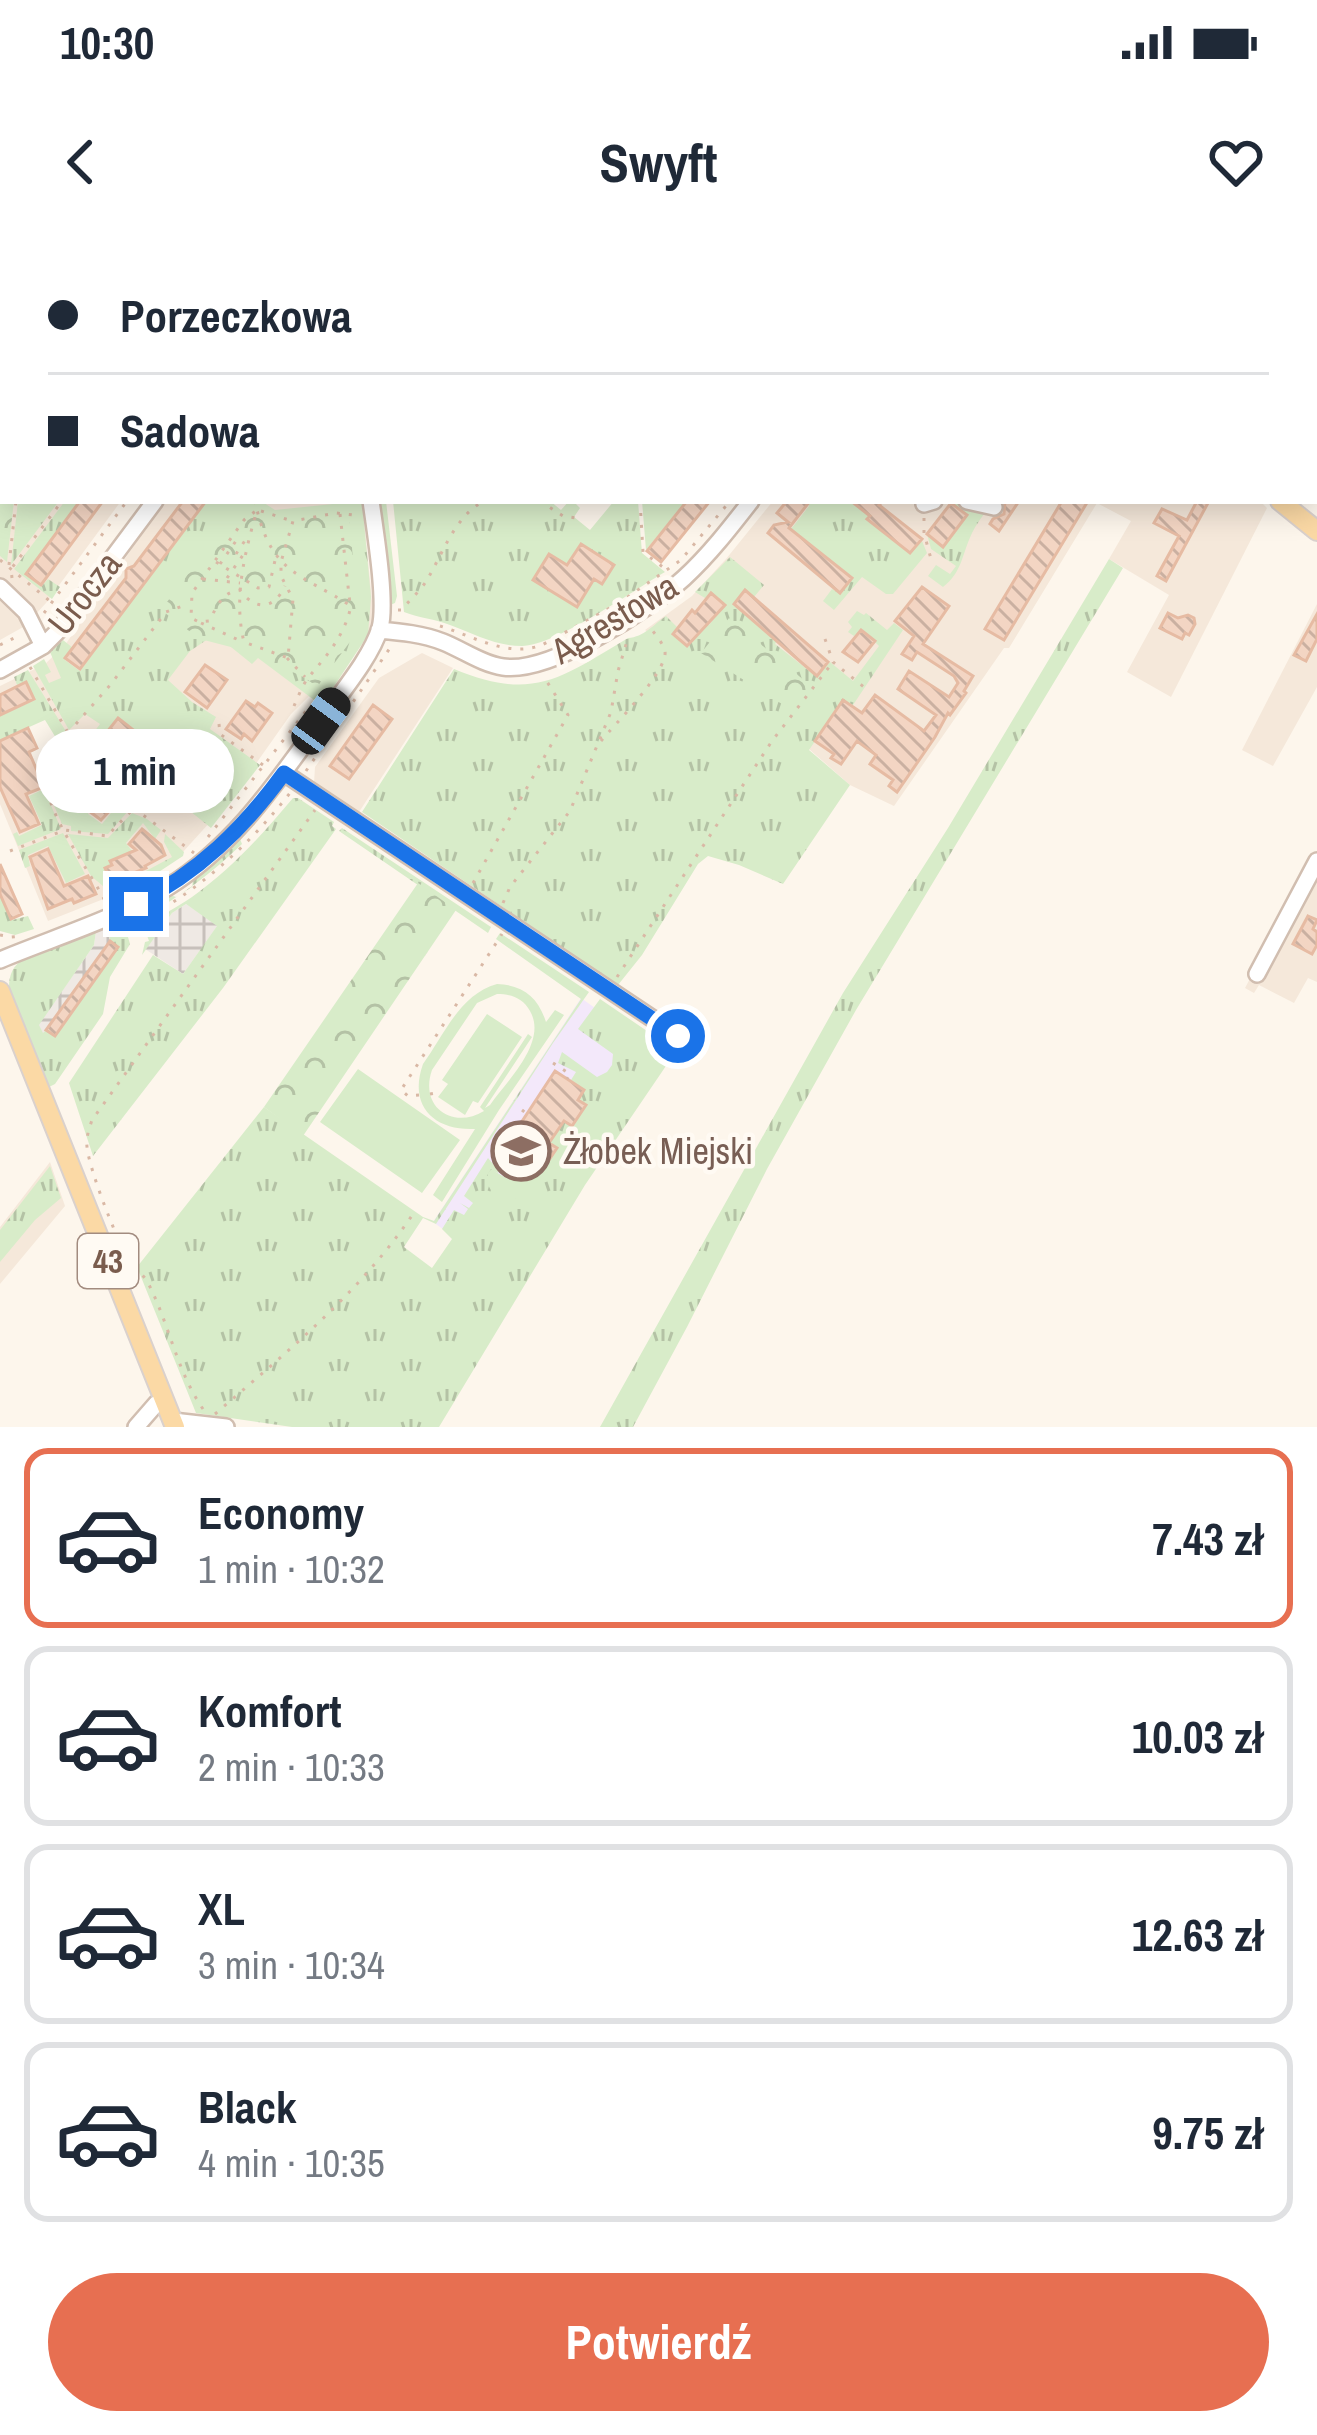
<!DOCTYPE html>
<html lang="pl">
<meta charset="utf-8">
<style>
:root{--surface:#fff;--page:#f6f6f7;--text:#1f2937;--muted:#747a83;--line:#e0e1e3;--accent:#e76f51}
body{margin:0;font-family:"Archivo Narrow",sans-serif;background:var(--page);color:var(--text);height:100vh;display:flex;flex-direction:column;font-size:45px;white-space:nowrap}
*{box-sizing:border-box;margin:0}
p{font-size:39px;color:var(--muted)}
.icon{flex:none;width:66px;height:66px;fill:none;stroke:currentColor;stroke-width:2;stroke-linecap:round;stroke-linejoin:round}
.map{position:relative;height:1187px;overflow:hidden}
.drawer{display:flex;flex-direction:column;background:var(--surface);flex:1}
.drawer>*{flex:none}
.banner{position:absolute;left:0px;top:0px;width:1317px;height:264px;box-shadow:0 6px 30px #0003;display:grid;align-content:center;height:264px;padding:0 48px;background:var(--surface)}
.end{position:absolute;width:54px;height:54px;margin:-27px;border:15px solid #1a73e8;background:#fff;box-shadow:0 0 0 6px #fff}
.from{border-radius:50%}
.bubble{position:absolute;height:84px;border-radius:42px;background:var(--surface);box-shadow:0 6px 30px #0003;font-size:39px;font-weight:700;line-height:84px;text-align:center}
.car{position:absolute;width:36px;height:72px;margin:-36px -18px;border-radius:15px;box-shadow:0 0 9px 3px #0007;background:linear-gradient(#222 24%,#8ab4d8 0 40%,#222 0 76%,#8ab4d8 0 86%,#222 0)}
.banner b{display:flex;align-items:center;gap:42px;height:114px;font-size:45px}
.banner b+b{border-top:3px solid var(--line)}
.banner i{width:30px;height:30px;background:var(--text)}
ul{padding:21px 0 0;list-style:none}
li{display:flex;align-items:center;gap:36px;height:180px;margin:0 24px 18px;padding:0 24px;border:6px solid var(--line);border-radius:24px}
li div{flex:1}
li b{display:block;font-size:45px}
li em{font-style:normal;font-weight:700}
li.selected{border-color:var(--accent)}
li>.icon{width:108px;height:108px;stroke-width:1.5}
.action{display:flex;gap:24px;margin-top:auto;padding:24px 48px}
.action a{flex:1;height:138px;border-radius:72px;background:var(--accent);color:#fff;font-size:48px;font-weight:700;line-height:138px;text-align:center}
.status{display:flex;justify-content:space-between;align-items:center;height:84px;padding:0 60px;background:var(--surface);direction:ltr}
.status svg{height:33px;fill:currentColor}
header{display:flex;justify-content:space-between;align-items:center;height:156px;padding:0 48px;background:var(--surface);font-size:54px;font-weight:700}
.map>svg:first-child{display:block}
.residential{fill:#f5e8da}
.industrial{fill:url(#industrial-grid)}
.education{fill:#f3e8fa}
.grass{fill:url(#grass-tufts)}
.forest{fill:url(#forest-crowns)}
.pitch{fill:#d8ecc9;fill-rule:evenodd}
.building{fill:url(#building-back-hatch);stroke:#e6bba3;stroke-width:3}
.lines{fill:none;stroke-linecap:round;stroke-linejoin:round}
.minor-casing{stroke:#d1beb0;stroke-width:20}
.major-casing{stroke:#dad1cd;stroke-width:22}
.path{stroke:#d9b8a5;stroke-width:3;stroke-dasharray:3 9;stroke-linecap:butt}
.minor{stroke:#fff;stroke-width:15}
.major{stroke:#fbd9a5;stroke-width:18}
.route{stroke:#1a73e8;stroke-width:15}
.labels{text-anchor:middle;stroke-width:9;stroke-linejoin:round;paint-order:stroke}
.shield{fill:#fffaf3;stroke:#a28b7f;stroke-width:3}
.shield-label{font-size:33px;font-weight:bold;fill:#7a5c4d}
.street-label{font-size:36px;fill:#7a5c4d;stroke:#fffaf3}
.education-label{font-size:36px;fill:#785e54;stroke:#fffaf3;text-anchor:start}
</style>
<div class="status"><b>10:30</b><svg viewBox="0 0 49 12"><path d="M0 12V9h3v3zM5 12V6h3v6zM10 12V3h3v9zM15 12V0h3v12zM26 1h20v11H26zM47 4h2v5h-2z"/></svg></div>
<header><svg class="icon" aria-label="back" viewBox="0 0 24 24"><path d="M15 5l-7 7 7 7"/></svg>Swyft<svg class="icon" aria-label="heart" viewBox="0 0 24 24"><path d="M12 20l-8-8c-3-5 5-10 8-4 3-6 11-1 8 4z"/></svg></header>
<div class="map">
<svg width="1317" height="1187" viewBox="0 0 1317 1187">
<defs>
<pattern id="industrial-grid" width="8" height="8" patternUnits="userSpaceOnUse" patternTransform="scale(3)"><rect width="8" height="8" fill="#efe9e4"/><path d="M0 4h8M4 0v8" fill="none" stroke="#c7c0bb"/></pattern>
<pattern id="grass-tufts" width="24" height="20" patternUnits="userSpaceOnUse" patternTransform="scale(3)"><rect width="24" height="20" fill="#d8ecc9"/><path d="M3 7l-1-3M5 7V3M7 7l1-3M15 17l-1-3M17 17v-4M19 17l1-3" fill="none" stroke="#b4c2a5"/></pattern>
<pattern id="forest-crowns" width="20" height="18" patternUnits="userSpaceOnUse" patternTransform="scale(3)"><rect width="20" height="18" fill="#d8ecc9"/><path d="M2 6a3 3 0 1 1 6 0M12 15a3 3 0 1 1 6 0" fill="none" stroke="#b4c2a5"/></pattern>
<pattern id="building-back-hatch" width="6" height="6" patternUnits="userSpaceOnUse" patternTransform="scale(3)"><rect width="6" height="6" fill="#f3d5c3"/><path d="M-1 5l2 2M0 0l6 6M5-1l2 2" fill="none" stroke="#cab0a1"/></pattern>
</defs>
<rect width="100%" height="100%" fill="#fdf6ec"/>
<path class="residential" d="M 312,0 L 853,0 L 851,3 L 316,3 Z
M 3,111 L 3,261 L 121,261 L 46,363 L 25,386 L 0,400 L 0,115 Z
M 165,261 L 362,261 L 373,370 L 371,395 L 291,474 L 231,559 L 182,613 L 156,631 L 101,660 L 48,681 L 0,564 L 0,541 L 38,524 L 56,495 L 46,477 L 0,489 L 0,446 L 45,424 L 65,405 Z
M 773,261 L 1260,261 L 1267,268 L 1171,457 L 1127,432 L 1169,355 L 1109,319 L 1131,281 L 1097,263 L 1009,408 L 1004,408 L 894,566 L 850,545 L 809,509 L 645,390 L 692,356 L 726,319 Z
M 1317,364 L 1317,447 L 1273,526 L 1242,510 Z
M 422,413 L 453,428 L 359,572 L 314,543 L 315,527 L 379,438 Z
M 1317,612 L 1317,742 L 1308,738 L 1294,763 L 1259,745 L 1254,753 L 1245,748 Z
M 50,922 L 65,966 L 0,1044 L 0,987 Z"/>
<path class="industrial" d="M 186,664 L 218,685 L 183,734 L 145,709 L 172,673 Z
M 108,686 L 110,701 L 118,707 L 55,796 L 43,794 L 38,785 L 94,705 L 96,691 Z"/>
<path class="education" d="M 581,758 L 637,798 L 490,1023 L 433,982 Z"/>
<path class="grass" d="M 18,261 L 59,261 L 11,325 Z
M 65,261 L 80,261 L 25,334 L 41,347 L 48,339 L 60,347 L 52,359 L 14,329 Z
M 206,261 L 261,261 L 275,270 L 362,261 L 371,357 L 368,395 L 327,457 L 318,463 L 258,418 L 252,424 L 226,403 L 208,399 L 190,411 L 168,440 L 192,462 L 216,477 L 210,489 L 260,525 L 211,588 L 165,551 L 182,529 L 141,500 L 143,496 L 119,478 L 106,495 L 118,505 L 111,513 L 91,496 L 100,484 L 85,474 L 69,490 L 33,426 L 44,419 L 51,432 L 45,435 L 49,443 L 61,438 L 50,412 L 63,400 L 73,408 L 65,420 L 80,431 L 139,351 L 145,334 L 150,337 Z
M 378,261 L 386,261 L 397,356 L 395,363 L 390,365 Z
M 393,261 L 550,261 L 561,270 L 569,261 L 573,261 L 580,268 L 574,277 L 590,290 L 614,261 L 638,261 L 642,313 L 665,332 C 634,350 555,406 522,406 C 495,406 475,394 450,385 C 435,379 419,378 404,372 Z
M 642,261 L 686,261 L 646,310 Z
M 808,261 L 851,261 L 870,277 L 869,281 L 910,314 L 922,301 L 927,313 L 893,354 L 886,354 L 862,337 L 834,370 L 823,361 L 832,349 L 841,354 L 853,338 L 791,289 L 809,266 Z
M 951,263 L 989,267 C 983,276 976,284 972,293 C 962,314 962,333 943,347 L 928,336 L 936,325 L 950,334 L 956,326 L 931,309 L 927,294 L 943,306 L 967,276 Z
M 730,317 L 764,345 L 754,357 L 745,350 L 733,365 L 778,399 L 775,404 L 817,437 L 830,422 L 853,441 L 879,406 L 862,389 L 854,396 L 848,392 L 852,387 L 848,382 L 857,371 L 864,375 L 866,373 L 887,390 L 894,383 L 903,390 L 853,465 L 843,460 L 809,510 L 850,545 L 783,644 L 739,625 L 708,616 L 698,624 L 642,715 L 618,745 L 362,572 L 454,429 C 533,462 561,438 628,398 C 644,397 653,385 666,376 L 677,387 L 672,395 L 688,407 L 705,383 L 709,385 L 725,365 L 711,353 L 705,358 L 695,352 Z
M 1109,319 L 1123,328 L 856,770 L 767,929 L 687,1087 L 633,1187 L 600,1187 L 843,753 L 948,588 Z
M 28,430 L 67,493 L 56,498 L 45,480 L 0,500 L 0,476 L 35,460 L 27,442 L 17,445 L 14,437 Z
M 58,544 L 90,570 L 88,574 L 102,584 L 120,562 L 129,570 L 108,594 L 71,591 L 71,586 L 62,584 L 47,549 Z
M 44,549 L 61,589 L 18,606 L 13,594 L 17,592 L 19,596 L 42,585 L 29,556 Z
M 293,558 L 298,558 L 334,582 L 332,586 L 336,589 L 223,748 L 93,916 L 69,843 L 153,715 L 183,734 L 217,686 L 186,664 L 172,673 L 142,715 L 145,702 L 149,701 L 144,687 C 159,676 176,668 192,657 C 231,629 262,595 293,558 Z
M 132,573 L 147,579 L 161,590 L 155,599 L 143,583 L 126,603 L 132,611 L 110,620 L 111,625 L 105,628 L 115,647 L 125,643 L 129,650 L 115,656 L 91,636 L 68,594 L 108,598 Z
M 342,588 L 491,687 L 488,693 L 339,591 Z
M 63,593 L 85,634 L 66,643 L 48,606 L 28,615 L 30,626 L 25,628 L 19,610 Z
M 165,594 L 184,612 L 183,616 L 136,647 L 131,639 L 172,617 L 164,602 Z
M 240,599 L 242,604 C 212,633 181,656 145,676 L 142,670 L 170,655 L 176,657 L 192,647 L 193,640 Z
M 0,653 L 12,680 L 28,676 L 34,689 L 15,695 L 0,691 Z
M 113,684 L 126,690 L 130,704 L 110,737 L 103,774 L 55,844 L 49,847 L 9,747 C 9,735 13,725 24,719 L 96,691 L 94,705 L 39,785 L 43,793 L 46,790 L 55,796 L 117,707 L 110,701 L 108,686 Z
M 500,693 L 589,752 L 553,803 L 436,984 L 423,978 L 404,1007 L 432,1028 L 452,999 L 442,989 L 454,970 L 464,975 L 468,969 L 460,963 L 469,968 L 473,963 L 464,956 L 488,918 L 499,931 L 498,933 L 491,930 L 521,948 L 504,937 L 506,932 L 494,918 L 508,896 L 512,896 L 501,912 L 511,919 L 507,927 L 516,933 L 521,926 L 532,933 L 538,922 L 546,926 L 557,909 L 550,903 L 564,882 L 572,886 L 586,866 L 579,860 L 585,850 L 571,840 L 576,832 L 558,823 L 562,812 L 597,837 L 607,832 L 612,825 L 613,814 L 578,789 L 600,759 L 672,808 L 687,795 L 585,945 L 439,1187 L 292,1187 L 196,1173 L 137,1027 L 264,867 L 423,977 L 434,981 L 581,759 L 496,699 Z
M 50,926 L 61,958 L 35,980 L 0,1022 L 0,990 Z"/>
<path class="forest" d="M 3,223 L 3,261 L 14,261 L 7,322 L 0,316 L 0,224 Z
M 243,261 L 253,261 L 278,275 L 343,268 L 349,278 L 358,369 L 352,399 L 317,447 L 307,439 L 254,413 L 200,399 L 161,370 Z
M 729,378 L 811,446 L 793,471 L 701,413 Z
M 418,643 L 456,670 L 303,896 L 264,867 Z
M 491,929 L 521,947 L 510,968 L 496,960 L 485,939 Z"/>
<path class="pitch" d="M 497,744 C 523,745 538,757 546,782 L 555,770 L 564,775 L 499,870 L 442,962 L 433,955 L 475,889 C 434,891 408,866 423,824 C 444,795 460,754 497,744 ZM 497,754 C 511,754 523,758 530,771 C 548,802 507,841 490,865 L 485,868 L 532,797 L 528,794 L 480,867 L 484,871 C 453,890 419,867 432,830 L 477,763 Z
M 487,774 L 522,797 L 478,863 L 473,861 L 465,875 L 438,857 L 448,844 L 442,840 Z
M 358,829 L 460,900 L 422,953 L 320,882 Z"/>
<path class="building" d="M 80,261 L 103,261 L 41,345 L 26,334 Z
M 183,261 L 206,261 L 80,429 L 65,418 L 126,338 L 126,329 L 134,326 Z
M 687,261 L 710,261 L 661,322 L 647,311 Z
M 787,261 L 810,261 L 789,288 L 852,338 L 840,353 L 768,293 L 774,285 L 788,282 L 777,273 Z
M 851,261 L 883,261 L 879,265 L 922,299 L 910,313 L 867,279 L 870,276 Z
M 1005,261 L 1019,261 L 999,291 L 990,284 L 993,279 L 1004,274 Z
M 1062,261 L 1088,261 L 1004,400 L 985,389 Z
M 1197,261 L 1209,261 L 1166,341 L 1157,336 L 1179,296 L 1154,283 L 1162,269 L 1187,280 Z
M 951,263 L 967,275 L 943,307 L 927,294 Z
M 581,304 L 614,325 L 602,344 L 594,339 L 577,367 L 533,340 L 549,314 L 567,325 Z
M 922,347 L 949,366 L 923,404 L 973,436 L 964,451 L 966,453 L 950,475 L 948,473 L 935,497 L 897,552 L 889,546 L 893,540 L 870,524 L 876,515 L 857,501 L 841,524 L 831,518 L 834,514 L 815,501 L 843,460 L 862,473 L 875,455 L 924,491 L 936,475 L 898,449 L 909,431 L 949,457 L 958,443 L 954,436 L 917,412 L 912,420 L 902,414 L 914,396 L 895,381 Z
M 745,350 L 828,422 L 817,436 L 734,364 Z
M 711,353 L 725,365 L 687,406 L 673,394 L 692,370 L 695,373 Z
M 1168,373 L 1178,378 L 1188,375 L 1194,378 L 1195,384 L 1189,395 L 1185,393 L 1182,399 L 1160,388 Z
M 1317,374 L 1317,399 L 1306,421 L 1294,415 Z
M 861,390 L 875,401 L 858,422 L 843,412 Z
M 205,425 L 227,440 L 207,468 L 185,452 Z
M 26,442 L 34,459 L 0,475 L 0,455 Z
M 246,461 L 255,467 L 258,463 L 272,473 L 252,501 L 244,494 L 241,499 L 226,489 Z
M 373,465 L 392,479 L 349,539 L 330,526 Z
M 118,478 L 141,496 L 139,499 L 178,529 L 168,544 L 129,513 L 131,511 L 107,492 Z
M 28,488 L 37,508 L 29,512 L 44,547 L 26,554 L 39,584 L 20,592 L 0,547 L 0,501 Z
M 67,526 L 74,532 L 82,532 L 119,561 L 101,580 L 89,571 L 91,569 L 55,541 Z
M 142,589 L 161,605 L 165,615 L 145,626 L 146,628 L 136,632 L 137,634 L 112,643 L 105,628 L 112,625 L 110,621 L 136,610 L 129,604 Z
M 48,609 L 64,646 L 88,636 L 96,654 L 74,663 L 72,659 L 48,669 L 30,617 Z
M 0,624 L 22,674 L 11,679 L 0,654 Z
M 1308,676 L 1317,680 L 1313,689 L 1317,692 L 1317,705 L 1312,714 L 1293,704 Z
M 110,701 L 118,707 L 55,796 L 46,790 Z
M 555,831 L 584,850 L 578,860 L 586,865 L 572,886 L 564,881 L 549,903 L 557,908 L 545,926 L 538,921 L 532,931 L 522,925 L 516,933 L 507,927 L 512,918 L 502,912 Z"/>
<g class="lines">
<g class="minor-casing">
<path id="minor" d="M 256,0 L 260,3
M 464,0 L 468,3
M 1132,0 L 1136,3
M 189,3 L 191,0
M 530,3 L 533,0
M 563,3 L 565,0
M 880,3 L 882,0
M 0,62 L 3,59
M 1314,71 L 1317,66
M 1314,127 L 1317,128
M 967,261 L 994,267
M 924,264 L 934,261
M 0,347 L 26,372 L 43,406
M 379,390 C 401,392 423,394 443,402 C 463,410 482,424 503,427 C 550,434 650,369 684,338 C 709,315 730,288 751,261
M 0,430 L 43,406 L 58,391 L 155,261
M 284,533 L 680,797
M 0,720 C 55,697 116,679 168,647 C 234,606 276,543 321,481 C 339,455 371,418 380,388 C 387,362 375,290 371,261
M 1257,734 L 1317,621
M 173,1181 L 226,1187
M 136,1187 L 156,1164 L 164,1160"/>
</g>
<g class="major-casing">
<path id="major" d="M 960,0 L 964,3
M 1280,261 L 1317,291
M 0,751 L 175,1187"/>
</g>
<path class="path" d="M 24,0 L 28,3
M 51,0 L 52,3
M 281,0 L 284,3
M 389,0 L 390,3
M 439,0 L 443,3
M 489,0 L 493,3
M 679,0 L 683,3
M 581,1 L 583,3
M 97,3 L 98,0
M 108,3 L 110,0
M 170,3 L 172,0
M 291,3 L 294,0
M 423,3 L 432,0
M 672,3 L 674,0
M 756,3 L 757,0
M 0,109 L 3,105
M 0,119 L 3,121
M 0,184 L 3,180
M 0,203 L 3,199
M 0,211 L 3,213
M 0,221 L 3,221
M 255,261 L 257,270 L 244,280 L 192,353 L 191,378 L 199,382 L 209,381 C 218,365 222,352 240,350 C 255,371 274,370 285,346
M 270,261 L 275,264
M 540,261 L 563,276 L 582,279
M 640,261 L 643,312 L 668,331
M 261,271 L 292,281
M 340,274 L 350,364
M 924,278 L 924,293 L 931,319
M 236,314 L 246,299
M 0,320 L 51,362
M 216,322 L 258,348 L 269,347 L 276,316
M 220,324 L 238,298
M 9,325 L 16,261
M 12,338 L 11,329 L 62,261
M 227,338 L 243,315
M 203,339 L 240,343
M 398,370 L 401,370 C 410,360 420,351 427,340 C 443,313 455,276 484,261
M 44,373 L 127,261
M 201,383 L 241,401
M 440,386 C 473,396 507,418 542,405 L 619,363 L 681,320 L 730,261
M 825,399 L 833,422 L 870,452
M 0,405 L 20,395
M 287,418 L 305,437
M 30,427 L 74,503
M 294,466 C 298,457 302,446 308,438 C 327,415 344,397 351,366 C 302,334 273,335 257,270 C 245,312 233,358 244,402 L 288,418 L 293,359 L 281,336 L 281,322 L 293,281 L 336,273 L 353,275
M 219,484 L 220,494 L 263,525
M 68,493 L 111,444 L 166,372 L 188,364
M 601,501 C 615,484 668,431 665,411 C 663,403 654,393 649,386
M 57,511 L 194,613
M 306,531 L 392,405
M 48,539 C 41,568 93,635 106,663
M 208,597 L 306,471
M 10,611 L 65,590 L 107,596 L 134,568
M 473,643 L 568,475 L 544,437
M 503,663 L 510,647 L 570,571 L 611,472 L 618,431 L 628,398
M 132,686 C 196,653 246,609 290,553
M 0,695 L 11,697 L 22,696
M 617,737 L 772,501 L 833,422
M 553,823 L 570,834 L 567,839
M 430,854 L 441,852
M 419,855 L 408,856 L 401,850 L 502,694
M 522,870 L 528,875
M 203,1169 C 176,1130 169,1082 147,1041 C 142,1033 134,1028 129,1020 C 117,1001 89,929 87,907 C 86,897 89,889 92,880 L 315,570
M 215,1174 C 288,1111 361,1052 415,971"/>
<use href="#minor" class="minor"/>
<use href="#major" class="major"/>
</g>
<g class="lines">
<path class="route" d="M 136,664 C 198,633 244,588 284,533 L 678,796"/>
</g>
<defs>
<g id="school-ring" transform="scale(3)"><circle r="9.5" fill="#fffaf3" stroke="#8d6e63" stroke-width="1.5"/><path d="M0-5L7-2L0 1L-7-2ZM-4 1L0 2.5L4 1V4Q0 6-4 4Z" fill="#8d6e63"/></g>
</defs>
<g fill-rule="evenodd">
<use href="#school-ring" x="521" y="911"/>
</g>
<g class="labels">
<rect class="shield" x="78" y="994" width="60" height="54" rx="9"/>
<g class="shield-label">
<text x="108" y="1033">43</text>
</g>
<g class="street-label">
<text transform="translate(84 353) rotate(-52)" y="13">Urocza</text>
<text transform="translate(614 378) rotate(-31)" y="13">Agrestowa</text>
</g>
<g class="education-label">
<text x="563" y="924">Żłobek Miejski</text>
</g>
</g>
</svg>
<i class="end from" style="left:678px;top:796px"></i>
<i class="end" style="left:136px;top:664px"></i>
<div class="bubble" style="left:36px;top:489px;width:198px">1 min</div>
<i class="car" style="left:321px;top:481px;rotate:36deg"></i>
<div class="banner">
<b><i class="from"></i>Porzeczkowa</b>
<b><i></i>Sadowa</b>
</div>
</div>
<section class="drawer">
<ul>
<li class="selected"><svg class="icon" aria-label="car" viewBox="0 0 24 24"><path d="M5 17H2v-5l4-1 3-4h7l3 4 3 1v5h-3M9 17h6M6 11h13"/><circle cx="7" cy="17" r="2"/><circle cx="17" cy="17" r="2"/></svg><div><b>Economy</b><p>1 min · 10:32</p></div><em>7.43 zł</em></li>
<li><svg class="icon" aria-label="car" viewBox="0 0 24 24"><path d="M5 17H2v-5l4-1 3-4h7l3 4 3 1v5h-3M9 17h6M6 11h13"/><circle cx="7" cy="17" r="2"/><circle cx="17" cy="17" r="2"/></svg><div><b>Komfort</b><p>2 min · 10:33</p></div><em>10.03 zł</em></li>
<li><svg class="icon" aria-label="car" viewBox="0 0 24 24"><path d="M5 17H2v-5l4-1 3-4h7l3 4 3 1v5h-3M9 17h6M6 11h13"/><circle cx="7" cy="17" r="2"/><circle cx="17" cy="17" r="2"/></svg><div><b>XL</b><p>3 min · 10:34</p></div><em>12.63 zł</em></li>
<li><svg class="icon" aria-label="car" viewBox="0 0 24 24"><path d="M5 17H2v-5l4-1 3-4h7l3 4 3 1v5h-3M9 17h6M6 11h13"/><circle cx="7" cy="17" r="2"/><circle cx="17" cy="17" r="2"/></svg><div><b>Black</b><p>4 min · 10:35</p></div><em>9.75 zł</em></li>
</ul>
<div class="action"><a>Potwierdź</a></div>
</section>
